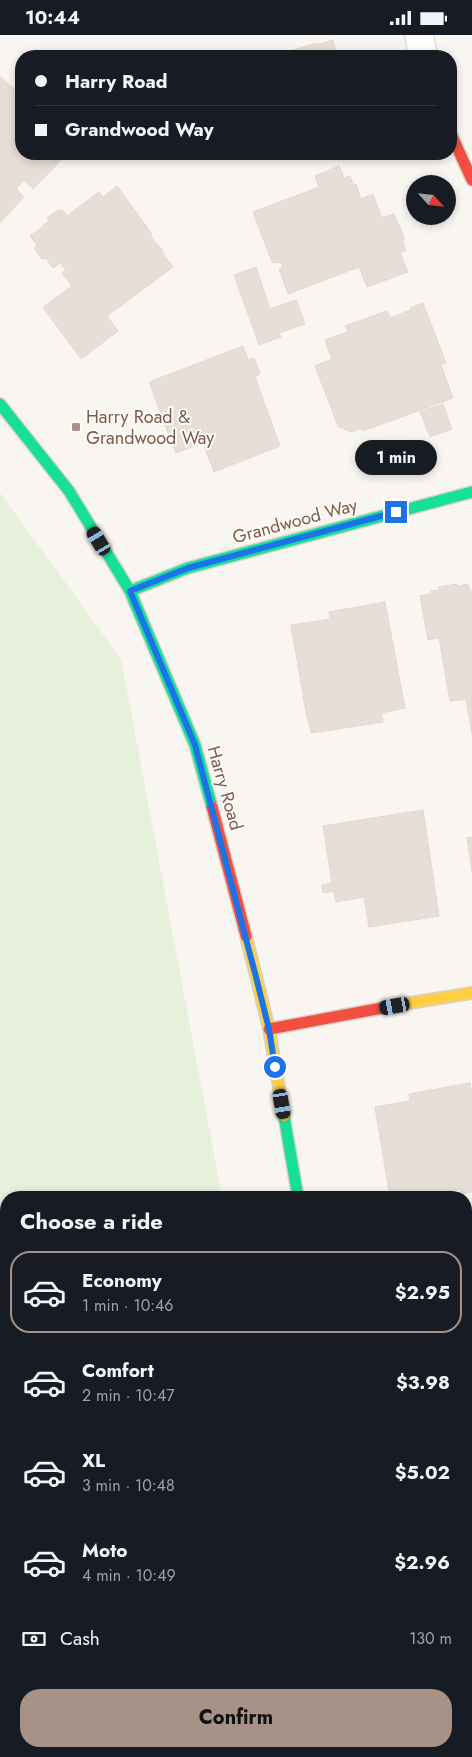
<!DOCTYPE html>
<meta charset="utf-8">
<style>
:root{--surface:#171b24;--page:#20242c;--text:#f1f3f6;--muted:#9ea1a6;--line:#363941;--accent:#a69286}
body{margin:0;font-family:Jost,sans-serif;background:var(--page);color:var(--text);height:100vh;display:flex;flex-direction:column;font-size:19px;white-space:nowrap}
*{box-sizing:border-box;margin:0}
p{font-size:16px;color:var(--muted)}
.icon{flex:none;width:28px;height:28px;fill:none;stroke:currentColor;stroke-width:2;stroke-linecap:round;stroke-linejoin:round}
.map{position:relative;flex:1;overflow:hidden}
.details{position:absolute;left:0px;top:1156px;width:472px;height:566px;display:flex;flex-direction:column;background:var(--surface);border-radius:20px 20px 0 0;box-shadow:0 2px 8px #0003}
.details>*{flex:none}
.top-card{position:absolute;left:15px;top:15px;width:442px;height:110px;border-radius:20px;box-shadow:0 2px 8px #0003;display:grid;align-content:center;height:110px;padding:0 20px;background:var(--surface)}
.needle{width:32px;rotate:117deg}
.buttons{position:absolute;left:406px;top:140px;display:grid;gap:10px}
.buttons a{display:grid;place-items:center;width:50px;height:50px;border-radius:50%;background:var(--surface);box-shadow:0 2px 8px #0003;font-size:25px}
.end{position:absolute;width:22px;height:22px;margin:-11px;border:6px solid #1a73e8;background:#fff;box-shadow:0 0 0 2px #fff}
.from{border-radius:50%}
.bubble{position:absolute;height:35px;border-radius:18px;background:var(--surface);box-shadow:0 2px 8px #0003;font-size:16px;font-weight:700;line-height:35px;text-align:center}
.car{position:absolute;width:15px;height:30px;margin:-15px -8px;border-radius:6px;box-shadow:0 0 4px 1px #0007;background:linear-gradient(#222 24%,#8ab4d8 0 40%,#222 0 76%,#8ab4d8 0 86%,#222 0)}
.top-card b{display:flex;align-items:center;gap:18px;height:48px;font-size:19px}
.top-card b+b{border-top:1px solid var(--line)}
.top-card i{width:12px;height:12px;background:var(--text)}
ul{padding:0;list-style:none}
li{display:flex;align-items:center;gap:15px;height:82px;margin:0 10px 8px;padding:0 10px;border:2px solid transparent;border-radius:20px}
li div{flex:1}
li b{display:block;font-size:19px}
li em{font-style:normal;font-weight:700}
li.on{border-color:var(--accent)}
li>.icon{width:45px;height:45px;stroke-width:1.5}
h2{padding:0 20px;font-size:22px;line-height:60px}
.pay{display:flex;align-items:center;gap:12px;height:55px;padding:0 20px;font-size:19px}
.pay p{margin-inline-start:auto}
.action{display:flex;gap:10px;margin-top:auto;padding:10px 20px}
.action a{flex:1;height:58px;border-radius:20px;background:var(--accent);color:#111;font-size:20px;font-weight:700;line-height:58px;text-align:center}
.status{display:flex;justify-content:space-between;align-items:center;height:35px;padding:0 25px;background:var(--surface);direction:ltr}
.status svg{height:14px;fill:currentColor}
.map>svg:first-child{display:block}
.green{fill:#e7f0db}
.building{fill:#e6ded7;stroke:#e2d8d2}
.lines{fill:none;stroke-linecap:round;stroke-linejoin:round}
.street-casing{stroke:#d7d1cb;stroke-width:30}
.fast-casing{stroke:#d9d2cb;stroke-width:14}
.slow-casing{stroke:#d9d2cb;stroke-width:14}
.jam-casing{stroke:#d9d2cb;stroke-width:14}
.street{stroke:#fefefd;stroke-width:28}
.fast{stroke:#16e098;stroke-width:11}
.slow{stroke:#ffcf43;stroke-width:11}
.jam{stroke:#f24e42;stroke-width:11}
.route{stroke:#1a73e8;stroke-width:6}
.poi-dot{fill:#a69286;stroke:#fffaf3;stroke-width:2}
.labels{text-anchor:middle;stroke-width:4;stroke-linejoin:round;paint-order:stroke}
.poi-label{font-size:18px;fill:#7a5c4d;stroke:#fffaf3;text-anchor:start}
.street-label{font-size:18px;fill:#7a5c4d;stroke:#fffaf3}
</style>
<div class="status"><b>10:44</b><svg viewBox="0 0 49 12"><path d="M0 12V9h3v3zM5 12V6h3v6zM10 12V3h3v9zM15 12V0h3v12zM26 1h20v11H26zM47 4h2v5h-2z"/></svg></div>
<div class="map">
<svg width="472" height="1722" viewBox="0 0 472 1722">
<rect width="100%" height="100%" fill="#f9f5f0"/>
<path class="green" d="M 0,458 L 121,624 L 222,1162 L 6,1162 L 6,1653 L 0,1658 Z"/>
<path class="building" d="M 333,5 L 337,21 L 274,21 L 316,8 L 317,10 Z
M 0,41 L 21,61 L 21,119 L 67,119 L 33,154 L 24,145 L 16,154 L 24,162 L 0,188 Z
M 339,131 L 344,143 L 350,141 L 353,150 L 356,149 L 361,164 L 373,159 L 382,183 L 394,179 L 404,202 L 403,207 L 406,216 L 400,218 L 408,237 L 367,252 L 359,232 L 288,259 L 279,234 L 283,232 L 282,228 L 272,227 L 253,177 L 319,152 L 315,141 Z
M 117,151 L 152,199 L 150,201 L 163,216 L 162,217 L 173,232 L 107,281 L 118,296 L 81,324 L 43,272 L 72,251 L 62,238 L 66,235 L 60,228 L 53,233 L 46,223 L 42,224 L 34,214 L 37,210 L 30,201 L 44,191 L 43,190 L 49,186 L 47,183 L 58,175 L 63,176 L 67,181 L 99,157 L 103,162 Z
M 256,232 L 270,274 L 296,265 L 305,289 L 279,298 L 281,302 L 259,310 L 234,240 Z
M 423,268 L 446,328 L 441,330 L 453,363 L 363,396 L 362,393 L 351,397 L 338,391 L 315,331 L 332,324 L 325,305 L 348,297 L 345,291 L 387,276 L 390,283 L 411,275 L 410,273 Z
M 243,311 L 248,325 L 254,323 L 260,339 L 255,342 L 280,411 L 214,437 L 203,408 L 176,418 L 149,347 Z
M 443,369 L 452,394 L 430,402 L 420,377 Z
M 458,549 L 458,551 L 468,549 L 470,556 L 472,556 L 472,699 L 466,664 L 450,666 L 439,603 L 428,605 L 420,561 L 432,559 L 431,556 L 439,555 L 439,552 Z
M 385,567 L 405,673 L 381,678 L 383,687 L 311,698 L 308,683 L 307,683 L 291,590 L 330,584 L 329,577 Z
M 423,775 L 439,881 L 369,892 L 364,862 L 336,867 L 334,856 L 323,858 L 322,850 L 332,848 L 323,791 Z
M 472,802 L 472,837 L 467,803 Z
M 470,1048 L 472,1061 L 472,1157 L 461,1159 L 460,1154 L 410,1162 L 390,1162 L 375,1072 L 410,1066 L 409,1059 Z
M 472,1269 L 472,1376 L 470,1376 L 466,1356 L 466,1270 Z"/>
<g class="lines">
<g class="street-casing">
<path id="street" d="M 419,0 L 423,21
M 466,1460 L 472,1459"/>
</g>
<g class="fast-casing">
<path id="fast" d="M 0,369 L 69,456 L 130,556 L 195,710 L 212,772
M 130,556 L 188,533 L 472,457
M 284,1081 L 298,1162
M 387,1716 L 388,1722"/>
</g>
<g class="slow-casing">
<path id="slow" d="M 246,901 L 269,994 L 284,1081
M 404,969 L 472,958"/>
</g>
<g class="jam-casing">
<path id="jam" d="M 451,99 L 472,145
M 212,772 L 246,901
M 269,994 L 404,969"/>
</g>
<use href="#street" class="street"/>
<use href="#fast" class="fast"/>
<use href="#slow" class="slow"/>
<use href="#jam" class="jam"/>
</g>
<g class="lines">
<path class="route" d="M 275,1032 L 269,994 L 256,942 L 195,710 L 130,556 L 188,533 L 396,477"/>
</g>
<rect class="poi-dot" x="71" y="387" width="10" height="10" rx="2.5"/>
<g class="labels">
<g class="poi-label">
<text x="86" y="388">Harry Road &amp;<tspan x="86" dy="21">Grandwood Way</tspan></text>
</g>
<g class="street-label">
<text transform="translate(295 486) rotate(-15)" y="6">Grandwood Way</text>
<text transform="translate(225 753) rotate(74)" y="6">Harry Road</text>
</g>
</g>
</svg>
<div class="buttons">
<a><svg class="needle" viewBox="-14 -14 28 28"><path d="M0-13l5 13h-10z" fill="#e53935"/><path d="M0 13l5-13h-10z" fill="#9ea1a6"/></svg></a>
</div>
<i class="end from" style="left:275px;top:1032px"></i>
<i class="end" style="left:396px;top:477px"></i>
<div class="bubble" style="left:355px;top:405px;width:82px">1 min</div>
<i class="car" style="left:99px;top:506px;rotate:329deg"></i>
<i class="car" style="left:395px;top:971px;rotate:260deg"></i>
<i class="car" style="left:282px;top:1069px;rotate:170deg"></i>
<div class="top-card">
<b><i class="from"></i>Harry Road</b>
<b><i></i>Grandwood Way</b>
</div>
<section class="details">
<h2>Choose a ride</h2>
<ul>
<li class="on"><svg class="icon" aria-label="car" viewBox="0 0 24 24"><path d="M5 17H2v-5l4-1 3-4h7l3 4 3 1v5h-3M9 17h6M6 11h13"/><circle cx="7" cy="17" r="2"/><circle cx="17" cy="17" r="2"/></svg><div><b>Economy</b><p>1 min · 10:46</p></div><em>$2.95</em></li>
<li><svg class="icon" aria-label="car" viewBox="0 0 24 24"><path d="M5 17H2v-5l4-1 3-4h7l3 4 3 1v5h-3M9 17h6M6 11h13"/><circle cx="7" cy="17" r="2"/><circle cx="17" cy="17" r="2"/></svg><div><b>Comfort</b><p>2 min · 10:47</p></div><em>$3.98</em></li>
<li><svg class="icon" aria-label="car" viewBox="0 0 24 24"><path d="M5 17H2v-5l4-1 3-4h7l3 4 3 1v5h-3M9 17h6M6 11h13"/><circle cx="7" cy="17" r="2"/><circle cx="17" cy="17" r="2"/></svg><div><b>XL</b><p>3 min · 10:48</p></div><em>$5.02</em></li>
<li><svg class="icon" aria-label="car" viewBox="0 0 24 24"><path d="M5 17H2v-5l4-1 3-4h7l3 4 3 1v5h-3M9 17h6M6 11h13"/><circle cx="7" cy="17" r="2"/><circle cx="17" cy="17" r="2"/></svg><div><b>Moto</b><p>4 min · 10:49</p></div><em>$2.96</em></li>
</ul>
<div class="pay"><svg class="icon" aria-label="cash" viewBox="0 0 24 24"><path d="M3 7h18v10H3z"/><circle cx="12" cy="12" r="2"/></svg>Cash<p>130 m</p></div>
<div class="action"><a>Confirm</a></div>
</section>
</div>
